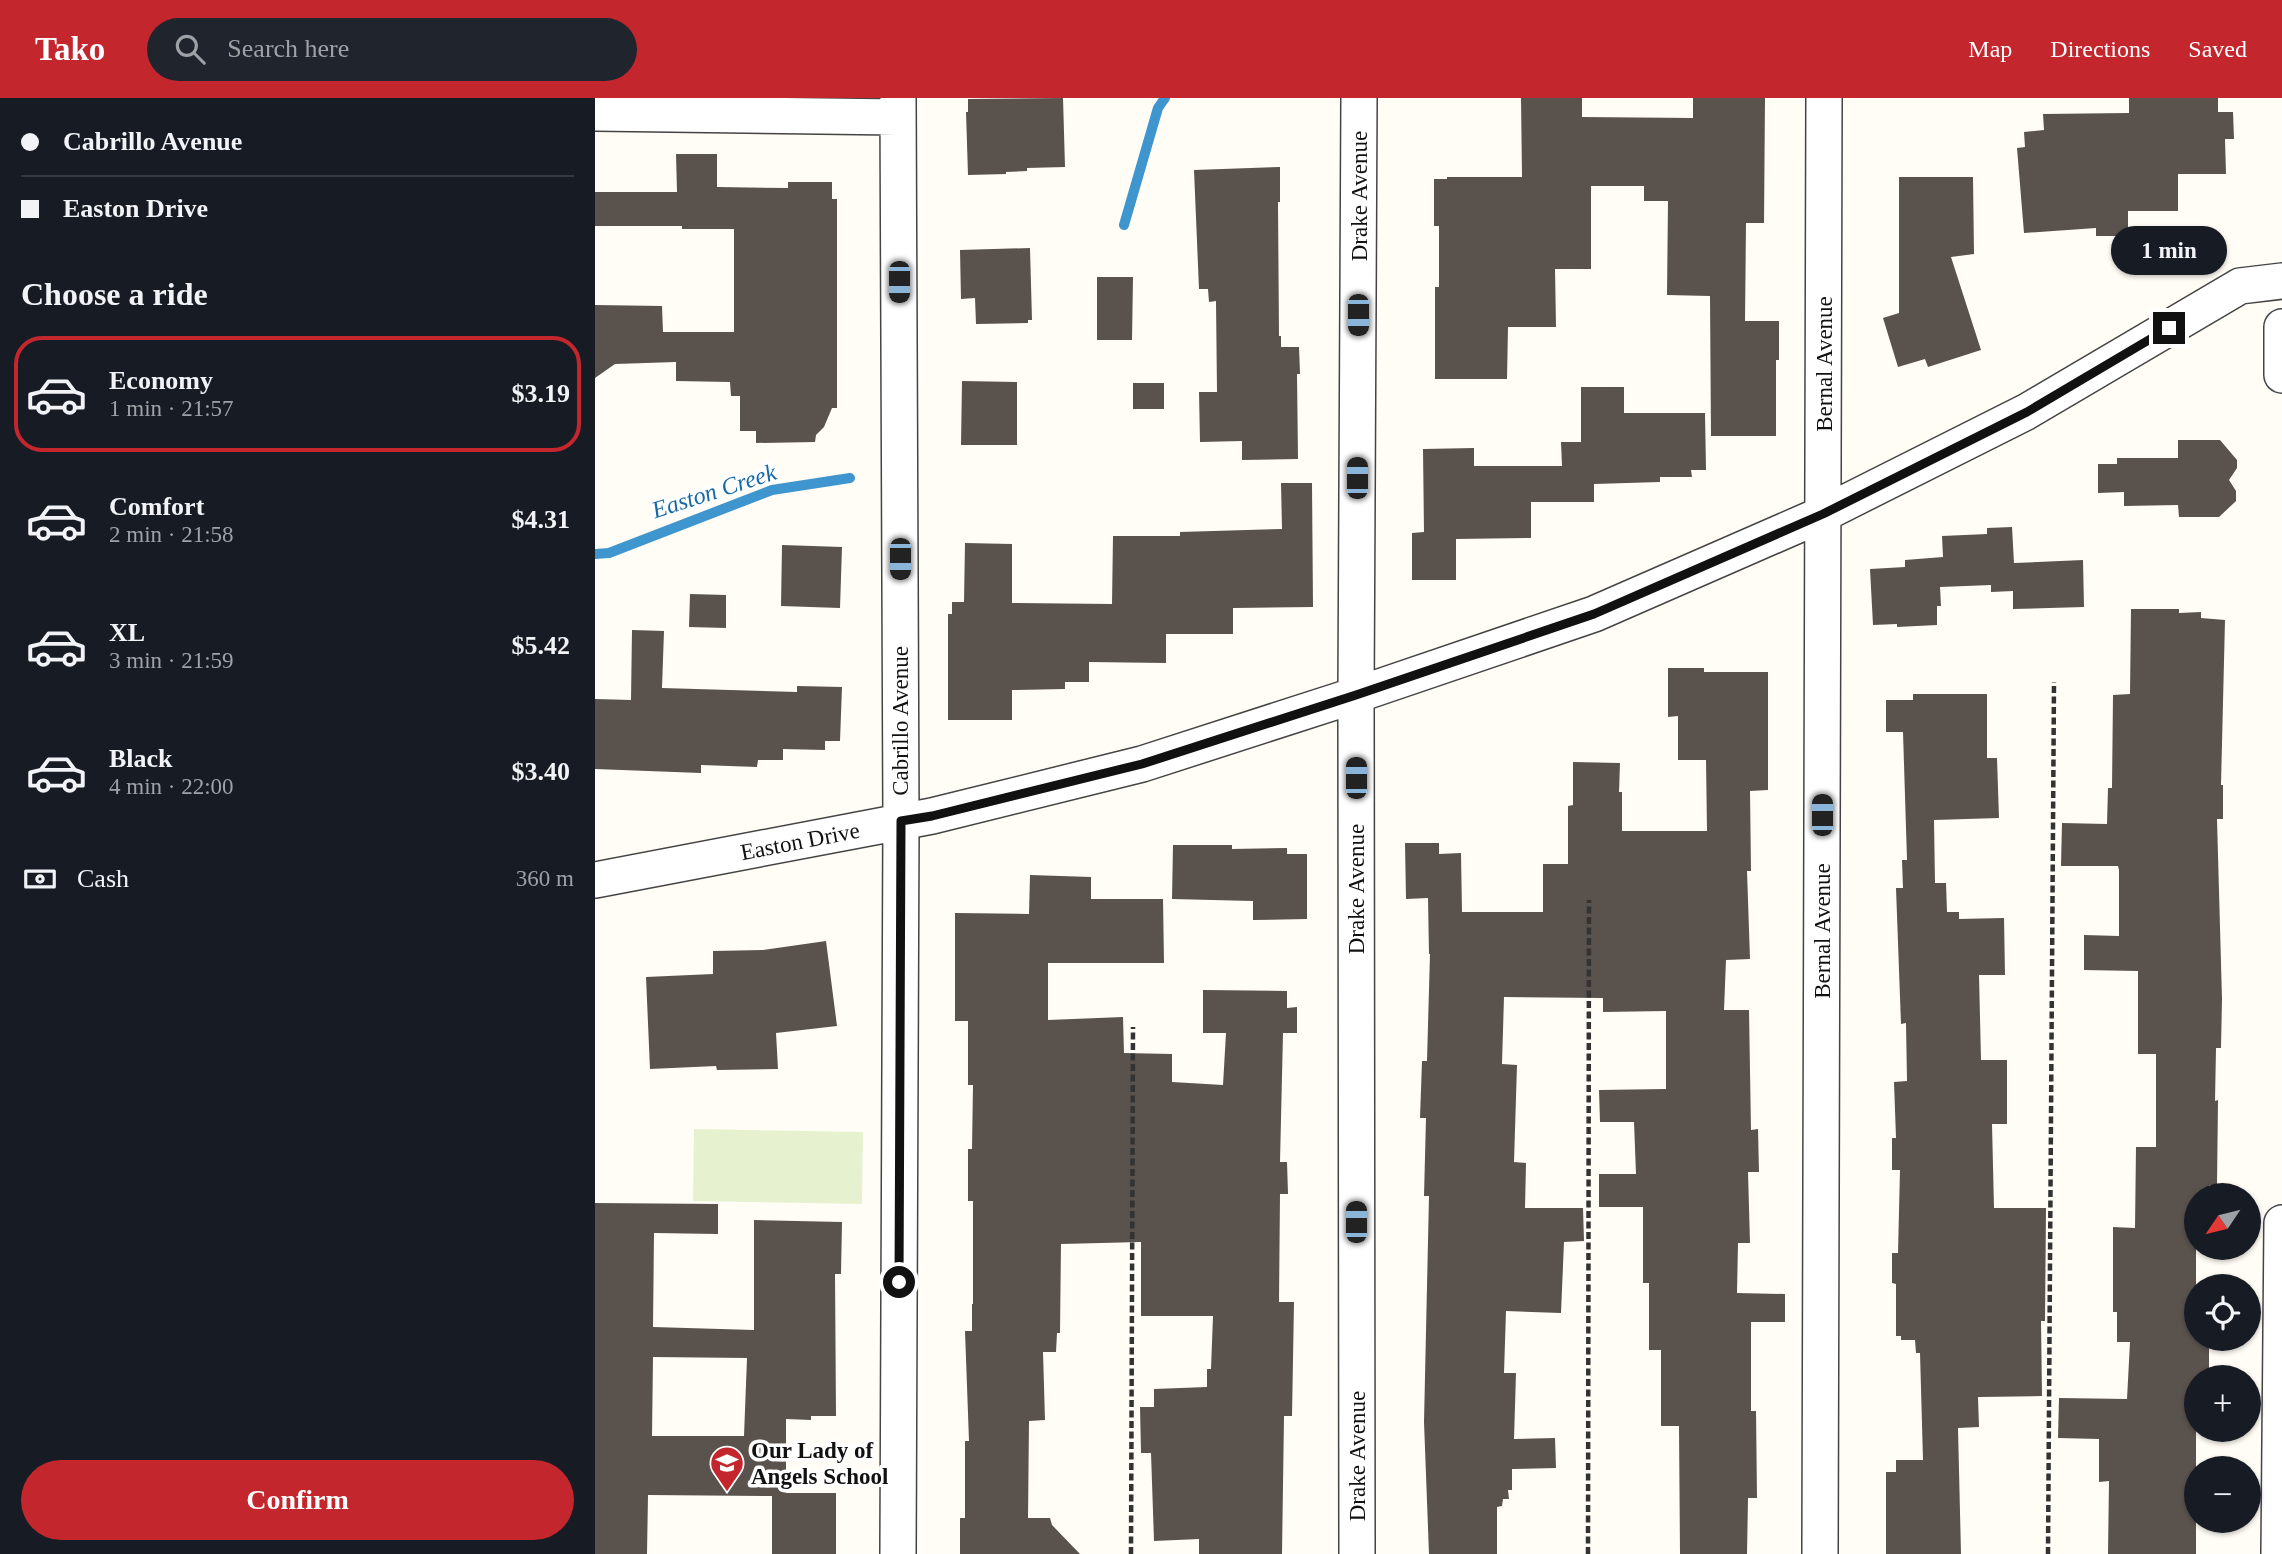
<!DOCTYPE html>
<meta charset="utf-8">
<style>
:root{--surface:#171b24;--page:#20242c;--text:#f1f3f6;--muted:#9ea1a6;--line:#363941;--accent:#c4262e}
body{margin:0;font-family:"Times New Roman",serif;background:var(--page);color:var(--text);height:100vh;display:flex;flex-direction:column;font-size:26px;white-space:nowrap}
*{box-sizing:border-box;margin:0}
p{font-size:23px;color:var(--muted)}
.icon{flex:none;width:38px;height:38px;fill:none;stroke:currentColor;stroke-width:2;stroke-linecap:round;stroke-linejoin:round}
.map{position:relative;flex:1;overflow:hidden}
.panel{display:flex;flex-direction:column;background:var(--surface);width:595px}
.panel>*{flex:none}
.top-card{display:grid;align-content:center;height:154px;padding:0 21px;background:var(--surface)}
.needle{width:46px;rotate:235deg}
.controls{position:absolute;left:1589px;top:1085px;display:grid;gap:14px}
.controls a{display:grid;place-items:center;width:77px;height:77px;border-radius:50%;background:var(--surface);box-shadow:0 2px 5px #0004;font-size:35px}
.end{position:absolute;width:32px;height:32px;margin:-16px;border:9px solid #111;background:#fff;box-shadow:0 0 0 4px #fff}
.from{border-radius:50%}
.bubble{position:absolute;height:49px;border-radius:24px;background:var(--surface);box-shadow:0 2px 5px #0004;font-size:23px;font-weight:700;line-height:49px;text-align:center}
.car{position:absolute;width:21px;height:42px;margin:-21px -10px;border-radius:9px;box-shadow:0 0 5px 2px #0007;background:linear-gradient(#222 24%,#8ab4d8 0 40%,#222 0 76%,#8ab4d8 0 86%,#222 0)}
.top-card b{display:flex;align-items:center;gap:24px;height:66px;font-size:26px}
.top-card b+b{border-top:2px solid var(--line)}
.top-card i{width:18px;height:18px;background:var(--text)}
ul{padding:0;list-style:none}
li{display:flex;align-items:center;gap:21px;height:116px;margin:0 14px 10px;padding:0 7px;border:4px solid transparent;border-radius:28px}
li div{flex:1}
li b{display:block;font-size:26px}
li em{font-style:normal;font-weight:700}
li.active{border-color:var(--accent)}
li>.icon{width:63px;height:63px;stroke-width:1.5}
h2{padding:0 21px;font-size:32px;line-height:84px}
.pay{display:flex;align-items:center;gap:18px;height:77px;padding:0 21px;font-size:26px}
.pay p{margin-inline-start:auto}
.primary-button{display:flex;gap:14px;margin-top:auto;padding:14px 21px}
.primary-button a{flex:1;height:80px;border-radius:42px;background:var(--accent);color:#fff;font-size:28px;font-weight:700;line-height:80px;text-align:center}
header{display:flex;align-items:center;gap:42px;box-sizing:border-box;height:98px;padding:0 35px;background:var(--accent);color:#fff}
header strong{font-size:33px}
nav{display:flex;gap:38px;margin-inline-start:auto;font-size:24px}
.search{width:490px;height:63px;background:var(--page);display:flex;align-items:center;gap:18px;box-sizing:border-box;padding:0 24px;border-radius:38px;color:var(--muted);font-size:26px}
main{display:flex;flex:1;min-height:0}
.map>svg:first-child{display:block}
.pitch{fill:#e6f2cf}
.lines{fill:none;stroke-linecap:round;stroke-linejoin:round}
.stream{stroke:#3f96cf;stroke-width:10}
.building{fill:#5a524d;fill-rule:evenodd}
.street-casing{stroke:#444;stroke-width:38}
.path{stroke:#333;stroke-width:4.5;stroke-dasharray:7 3.5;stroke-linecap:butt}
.street{stroke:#fff;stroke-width:35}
.route{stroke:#111;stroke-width:9}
.labels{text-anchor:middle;stroke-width:7;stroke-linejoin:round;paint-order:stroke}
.street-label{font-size:23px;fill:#111;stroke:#fff}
.poi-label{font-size:23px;font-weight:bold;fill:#111;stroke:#fff;text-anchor:start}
.water-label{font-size:24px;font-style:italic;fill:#1768a6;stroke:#fff}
</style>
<header>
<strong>Tako</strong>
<div class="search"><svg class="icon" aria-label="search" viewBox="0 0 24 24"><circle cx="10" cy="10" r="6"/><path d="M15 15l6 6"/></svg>Search here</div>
<nav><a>Map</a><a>Directions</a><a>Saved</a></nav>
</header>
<main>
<section class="panel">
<div class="top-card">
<b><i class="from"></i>Cabrillo Avenue</b>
<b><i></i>Easton Drive</b>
</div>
<h2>Choose a ride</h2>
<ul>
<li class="active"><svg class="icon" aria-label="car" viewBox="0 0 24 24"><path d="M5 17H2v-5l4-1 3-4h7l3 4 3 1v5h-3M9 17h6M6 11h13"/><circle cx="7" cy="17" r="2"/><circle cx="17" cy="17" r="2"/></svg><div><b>Economy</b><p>1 min · 21:57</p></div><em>$3.19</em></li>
<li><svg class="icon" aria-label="car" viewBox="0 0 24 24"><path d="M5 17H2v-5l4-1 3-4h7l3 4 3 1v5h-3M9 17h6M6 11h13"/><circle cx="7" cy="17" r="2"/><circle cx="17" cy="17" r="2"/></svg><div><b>Comfort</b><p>2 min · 21:58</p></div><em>$4.31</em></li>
<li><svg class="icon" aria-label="car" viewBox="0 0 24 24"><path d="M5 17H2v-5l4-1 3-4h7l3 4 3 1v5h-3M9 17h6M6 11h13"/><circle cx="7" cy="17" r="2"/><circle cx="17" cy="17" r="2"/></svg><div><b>XL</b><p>3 min · 21:59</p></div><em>$5.42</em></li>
<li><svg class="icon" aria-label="car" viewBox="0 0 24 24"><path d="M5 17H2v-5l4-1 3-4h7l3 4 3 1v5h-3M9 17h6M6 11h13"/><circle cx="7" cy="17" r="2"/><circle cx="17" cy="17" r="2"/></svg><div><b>Black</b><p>4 min · 22:00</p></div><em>$3.40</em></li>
</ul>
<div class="pay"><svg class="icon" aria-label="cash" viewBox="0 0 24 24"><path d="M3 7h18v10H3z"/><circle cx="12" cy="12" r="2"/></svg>Cash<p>360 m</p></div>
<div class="primary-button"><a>Confirm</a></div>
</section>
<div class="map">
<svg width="1687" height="1456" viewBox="0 0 1687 1456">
<rect width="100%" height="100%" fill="#fffdf5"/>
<path class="pitch" d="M 99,1031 L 268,1034 L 267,1106 L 98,1103 Z"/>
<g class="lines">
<path class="stream" d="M 529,127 L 563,10 L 570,0
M 0,456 L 14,455 L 177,392 L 255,380"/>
</g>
<path class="building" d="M 468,0 L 470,69 L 432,70 L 432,73 L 411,74 L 411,76 L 373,77 L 371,14 L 373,14 L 373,1 Z
M 926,0 L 987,0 L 987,19 L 1098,20 L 1098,0 L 1170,0 L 1169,125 L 1151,125 L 1150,223 L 1184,223 L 1184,262 L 1181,262 L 1181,338 L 1116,338 L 1115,198 L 1072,197 L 1073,103 L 1049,103 L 1049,88 L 996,88 L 996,171 L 960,171 L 961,229 L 913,229 L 912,281 L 840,281 L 840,189 L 844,189 L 844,128 L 839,128 L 839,81 L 852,81 L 852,79 L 927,79 Z
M 1534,0 L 1623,0 L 1623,14 L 1638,14 L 1639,41 L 1630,41 L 1631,76 L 1583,76 L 1583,113 L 1533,113 L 1533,138 L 1501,138 L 1501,130 L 1429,135 L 1422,50 L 1430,49 L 1429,34 L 1449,32 L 1448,16 L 1534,15 Z
M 81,56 L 122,56 L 122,89 L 193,90 L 193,84 L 237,84 L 237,101 L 242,101 L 242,310 L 237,310 L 229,329 L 221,337 L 220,344 L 161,345 L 161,333 L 145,333 L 145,298 L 136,298 L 135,284 L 81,283 L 81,264 L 20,266 L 0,280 L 0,207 L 67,208 L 68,234 L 139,234 L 139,131 L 87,131 L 87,128 L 0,128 L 0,94 L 82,94 Z
M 685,69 L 685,104 L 683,104 L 684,238 L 686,238 L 686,249 L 704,249 L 705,276 L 702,276 L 703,361 L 647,362 L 647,343 L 605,344 L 604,294 L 622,294 L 621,203 L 614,204 L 613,191 L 604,191 L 599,72 Z
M 1304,79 L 1378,79 L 1379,156 L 1356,159 L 1386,252 L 1333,269 L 1330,261 L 1303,269 L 1288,220 L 1304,215 Z
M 435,150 L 437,222 L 433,222 L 433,225 L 381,226 L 380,200 L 366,201 L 365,152 Z
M 502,179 L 538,179 L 537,242 L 502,242 Z
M 367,283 L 422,284 L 422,347 L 366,347 Z
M 538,285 L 569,285 L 569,311 L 538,311 Z
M 986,289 L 1029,289 L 1029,315 L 1110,315 L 1111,372 L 1096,372 L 1097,379 L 1065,379 L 1065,384 L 999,386 L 999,404 L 936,404 L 936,440 L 861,441 L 861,482 L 817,482 L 817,435 L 829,434 L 828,351 L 879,350 L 879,368 L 967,368 L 966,344 L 986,344 Z
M 1583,342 L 1625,342 L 1642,362 L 1642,370 L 1634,382 L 1641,393 L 1641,403 L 1624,419 L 1584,419 L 1583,407 L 1529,408 L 1529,394 L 1503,395 L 1503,366 L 1522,366 L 1522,360 L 1583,360 Z
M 686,385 L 717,385 L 718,509 L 638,510 L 638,536 L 571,536 L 571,565 L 494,564 L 494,584 L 470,584 L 470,591 L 417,592 L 417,622 L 353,622 L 353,516 L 357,516 L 357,504 L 369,504 L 370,445 L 417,446 L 417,505 L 517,506 L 518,438 L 585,438 L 585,434 L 687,431 Z
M 1417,429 L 1419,465 L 1488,462 L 1489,509 L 1418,511 L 1418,493 L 1396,494 L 1396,487 L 1345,489 L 1346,508 L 1342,508 L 1342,527 L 1302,529 L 1302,526 L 1278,527 L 1275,471 L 1310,469 L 1310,462 L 1348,459 L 1347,438 L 1392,436 L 1392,430 Z
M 187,447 L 247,449 L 245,510 L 186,508 Z
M 95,496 L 131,497 L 131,530 L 94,529 Z
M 1536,511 L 1584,511 L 1584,515 L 1606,514 L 1606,520 L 1630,522 L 1626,687 L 1628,687 L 1628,721 L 1622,721 L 1627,901 L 1626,950 L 1621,950 L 1620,1003 L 1623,1002 L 1622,1087 L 1614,1087 L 1614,1097 L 1601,1097 L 1601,1241 L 1614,1241 L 1614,1279 L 1601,1279 L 1601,1456 L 1513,1456 L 1514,1383 L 1504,1384 L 1504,1341 L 1463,1340 L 1464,1300 L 1532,1301 L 1535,1244 L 1522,1244 L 1522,1214 L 1518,1214 L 1518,1129 L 1540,1130 L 1541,1049 L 1561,1049 L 1561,956 L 1543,956 L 1543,873 L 1489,872 L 1489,837 L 1524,838 L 1524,772 L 1523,768 L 1466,768 L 1467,725 L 1512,726 L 1513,690 L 1517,690 L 1518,597 L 1535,596 Z
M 37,532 L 69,533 L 67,590 L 202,594 L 202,588 L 247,589 L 245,643 L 230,643 L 230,652 L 188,651 L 188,662 L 163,662 L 162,669 L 106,667 L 106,675 L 0,671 L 0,601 L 36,602 Z
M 1073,570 L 1109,570 L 1109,574 L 1173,574 L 1173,692 L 1155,693 L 1156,773 L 1152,773 L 1155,861 L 1131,862 L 1129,912 L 1154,912 L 1156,1032 L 1163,1031 L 1164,1074 L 1153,1074 L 1155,1145 L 1143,1145 L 1142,1195 L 1190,1196 L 1190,1224 L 1156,1224 L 1156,1313 L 1161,1313 L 1162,1400 L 1153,1400 L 1152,1456 L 1085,1456 L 1084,1328 L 1066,1328 L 1066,1252 L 1054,1252 L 1054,1185 L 1048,1185 L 1048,1109 L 1004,1109 L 1004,1076 L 1041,1076 L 1039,1024 L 1005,1024 L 1004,992 L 1071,991 L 1071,913 L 1008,914 L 1008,900 L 909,899 L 907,966 L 922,967 L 919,1064 L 931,1065 L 930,1110 L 988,1110 L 989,1143 L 969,1144 L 966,1215 L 911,1213 L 909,1275 L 921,1275 L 919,1341 L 960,1340 L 961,1370 L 917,1371 L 917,1392 L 913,1392 L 914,1401 L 908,1401 L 907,1408 L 902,1409 L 902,1456 L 834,1456 L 829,1324 L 834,1098 L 829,1098 L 831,1020 L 825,1020 L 827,963 L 832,963 L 835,856 L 834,856 L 833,800 L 811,801 L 810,745 L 844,745 L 844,756 L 866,755 L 867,814 L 948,814 L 948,766 L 973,766 L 973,708 L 978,707 L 978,664 L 1025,665 L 1024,694 L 1027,694 L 1027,733 L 1112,733 L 1111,662 L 1083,662 L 1083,618 L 1073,619 Z
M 1318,596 L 1392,596 L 1392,660 L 1402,660 L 1404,720 L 1339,722 L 1340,785 L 1351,785 L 1352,814 L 1364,814 L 1364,821 L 1409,820 L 1410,877 L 1384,877 L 1386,962 L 1412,962 L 1412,1026 L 1397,1026 L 1399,1110 L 1451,1110 L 1450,1223 L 1446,1223 L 1447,1298 L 1383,1299 L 1384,1329 L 1363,1330 L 1366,1456 L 1291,1456 L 1291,1374 L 1301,1374 L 1301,1362 L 1328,1362 L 1325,1255 L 1321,1255 L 1320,1242 L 1306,1242 L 1306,1238 L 1301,1238 L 1301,1186 L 1297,1185 L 1297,1155 L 1303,1155 L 1305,1072 L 1297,1072 L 1297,1040 L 1301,1040 L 1299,984 L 1312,983 L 1311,925 L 1306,926 L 1301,790 L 1308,790 L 1307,762 L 1312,762 L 1308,634 L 1291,634 L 1291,602 L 1318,602 Z
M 578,747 L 637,747 L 637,751 L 692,750 L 692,756 L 712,756 L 712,821 L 658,822 L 658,803 L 577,801 Z
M 435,777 L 496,779 L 496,801 L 568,801 L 569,865 L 453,865 L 453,922 L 528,919 L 529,955 L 577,956 L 577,984 L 628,987 L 631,935 L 608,935 L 608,892 L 692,893 L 692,910 L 702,909 L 702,935 L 688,935 L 685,1064 L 692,1064 L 693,1096 L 685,1096 L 684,1204 L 699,1204 L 697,1318 L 689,1318 L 687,1456 L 604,1456 L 604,1441 L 559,1443 L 556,1355 L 546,1355 L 545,1309 L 559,1309 L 559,1291 L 612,1289 L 612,1271 L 616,1271 L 618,1218 L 546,1218 L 546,1144 L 466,1146 L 465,1235 L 462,1235 L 461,1254 L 448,1254 L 450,1322 L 434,1323 L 433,1420 L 455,1420 L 457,1427 L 485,1456 L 365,1456 L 365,1420 L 370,1420 L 370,1343 L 374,1343 L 370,1233 L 377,1233 L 377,1206 L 378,1206 L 378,1103 L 373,1103 L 373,1051 L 377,1051 L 378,987 L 373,987 L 373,923 L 360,923 L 360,815 L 434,816 Z
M 231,843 L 242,928 L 181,935 L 183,971 L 122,972 L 121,968 L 55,971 L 51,879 L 118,876 L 118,853 L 168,852 Z
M 0,1105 L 123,1106 L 123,1136 L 59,1135 L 58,1229 L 159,1232 L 159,1122 L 247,1124 L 246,1176 L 240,1176 L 241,1318 L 216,1318 L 216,1322 L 191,1321 L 191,1395 L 241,1395 L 241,1456 L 177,1456 L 177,1398 L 53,1397 L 52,1456 L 0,1456 ZM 58,1259 L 152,1260 L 149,1338 L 57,1338 Z"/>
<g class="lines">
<g class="street-casing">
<path id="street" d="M 303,0 L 306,723 L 303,1456
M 0,15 L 303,19
M 1687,229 L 1687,277
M 0,782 L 337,718 L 547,666 L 761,597 L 999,516 L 1228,416 L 1431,314 L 1645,188 L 1687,183
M 762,1456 L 761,597 L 764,0
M 1225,1456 L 1229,0
M 1684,1456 L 1687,1125"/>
</g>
<path class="path" d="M 536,1456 L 538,929
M 993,1456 L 994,802
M 1453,1456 L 1459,584"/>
<use href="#street" class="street"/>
</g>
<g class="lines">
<path class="route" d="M 304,1184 L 306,723 L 337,718 L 547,666 L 761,597 L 999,516 L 1228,416 L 1432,314 L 1574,230"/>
</g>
<defs>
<g id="school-pin" transform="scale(1.75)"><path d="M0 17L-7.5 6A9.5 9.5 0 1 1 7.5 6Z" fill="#c4262e" stroke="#fff"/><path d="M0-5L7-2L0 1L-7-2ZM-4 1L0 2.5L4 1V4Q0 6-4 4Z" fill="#fff"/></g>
</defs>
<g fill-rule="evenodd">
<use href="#school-pin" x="132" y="1365"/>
</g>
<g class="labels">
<g class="street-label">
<text transform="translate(764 98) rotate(-90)" y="8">Drake Avenue</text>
<text transform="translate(1229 266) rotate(-90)" y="8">Bernal Avenue</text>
<text transform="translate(305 623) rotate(-90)" y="8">Cabrillo Avenue</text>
<text transform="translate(205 743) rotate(-11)" y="8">Easton Drive</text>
<text transform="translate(761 791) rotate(-90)" y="8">Drake Avenue</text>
<text transform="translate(1227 833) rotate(-90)" y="8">Bernal Avenue</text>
<text transform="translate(762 1358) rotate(-90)" y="8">Drake Avenue</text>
</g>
<g class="poi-label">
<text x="156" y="1360">Our Lady of<tspan x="156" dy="26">Angels School</tspan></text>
</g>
<g class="water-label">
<text transform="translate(119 393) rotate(-18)" y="8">Easton Creek</text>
</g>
</g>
</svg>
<div class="controls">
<a><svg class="needle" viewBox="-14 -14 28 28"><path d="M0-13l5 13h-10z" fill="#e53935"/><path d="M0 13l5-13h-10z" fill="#9ea1a6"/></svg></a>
<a><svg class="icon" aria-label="locate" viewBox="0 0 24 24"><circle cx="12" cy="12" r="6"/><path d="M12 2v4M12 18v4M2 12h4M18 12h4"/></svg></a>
<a>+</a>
<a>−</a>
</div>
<i class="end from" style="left:304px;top:1184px"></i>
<i class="end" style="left:1574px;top:230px"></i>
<div class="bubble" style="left:1516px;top:128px;width:116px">1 min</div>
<i class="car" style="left:304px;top:184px;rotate:180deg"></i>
<i class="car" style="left:763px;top:217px;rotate:180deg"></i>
<i class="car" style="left:762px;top:380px;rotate:0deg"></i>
<i class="car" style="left:305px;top:461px;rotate:180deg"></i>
<i class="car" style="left:761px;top:680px;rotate:0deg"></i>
<i class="car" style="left:1227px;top:717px;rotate:0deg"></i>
<i class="car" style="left:761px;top:1124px;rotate:0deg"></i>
</div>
</main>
